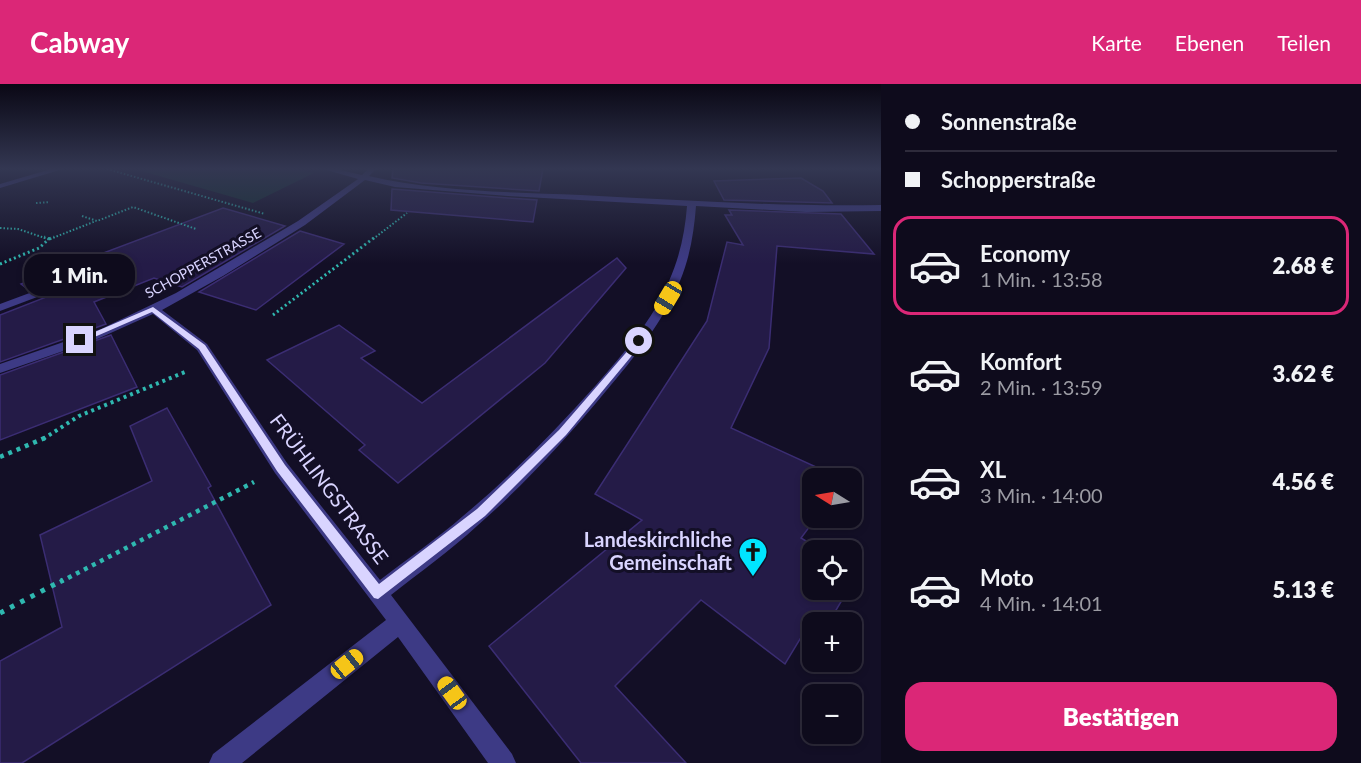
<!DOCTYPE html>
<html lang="de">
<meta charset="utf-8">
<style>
:root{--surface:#0e0b1c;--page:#171425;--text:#f1f3f6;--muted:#9b9ba3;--line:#2e2b3b;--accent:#db2777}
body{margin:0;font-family:Lato,sans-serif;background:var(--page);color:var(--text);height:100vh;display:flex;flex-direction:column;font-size:22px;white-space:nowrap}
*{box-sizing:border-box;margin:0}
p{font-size:20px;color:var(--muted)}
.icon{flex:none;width:33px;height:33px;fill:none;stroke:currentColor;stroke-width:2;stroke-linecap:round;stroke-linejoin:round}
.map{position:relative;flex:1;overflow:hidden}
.panel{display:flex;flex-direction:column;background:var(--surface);width:480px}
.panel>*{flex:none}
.hud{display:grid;align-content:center;height:132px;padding:0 24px;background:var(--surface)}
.needle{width:39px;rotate:281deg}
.fabs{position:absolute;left:802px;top:384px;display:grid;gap:12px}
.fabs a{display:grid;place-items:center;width:60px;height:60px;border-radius:12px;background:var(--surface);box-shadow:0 3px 9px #0003,0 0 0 2px var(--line);font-size:30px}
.end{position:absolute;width:27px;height:27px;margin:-14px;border:8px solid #d9d4ff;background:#111;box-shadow:0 0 0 3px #111}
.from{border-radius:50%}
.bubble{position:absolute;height:42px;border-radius:18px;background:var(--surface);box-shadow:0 3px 9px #0003,0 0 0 2px var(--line);font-size:20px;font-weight:800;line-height:42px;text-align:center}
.car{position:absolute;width:18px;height:36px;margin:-18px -9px;border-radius:8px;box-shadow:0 0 4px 2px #0007;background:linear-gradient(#f5c518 24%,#345 0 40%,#f5c518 0 76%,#345 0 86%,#f5c518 0)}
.hud b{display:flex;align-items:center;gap:21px;height:57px;font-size:22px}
.hud b+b{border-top:2px solid var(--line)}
.hud i{width:15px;height:15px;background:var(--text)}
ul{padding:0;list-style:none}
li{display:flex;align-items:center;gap:18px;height:99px;margin:0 12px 9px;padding:0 12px;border:3px solid transparent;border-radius:18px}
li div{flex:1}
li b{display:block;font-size:22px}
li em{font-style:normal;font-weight:800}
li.current{border-color:var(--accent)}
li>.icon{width:54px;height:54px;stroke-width:1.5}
.action{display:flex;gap:12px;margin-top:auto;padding:12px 24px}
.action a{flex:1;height:69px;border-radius:18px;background:var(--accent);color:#fff;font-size:24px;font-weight:800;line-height:69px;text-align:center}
header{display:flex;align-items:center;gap:36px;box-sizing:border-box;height:84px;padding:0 30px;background:var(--accent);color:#fff}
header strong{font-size:28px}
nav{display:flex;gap:33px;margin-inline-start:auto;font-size:21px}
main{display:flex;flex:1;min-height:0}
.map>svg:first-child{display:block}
.green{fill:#12302f}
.building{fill:#241b47;stroke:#3b2d73;stroke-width:1.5}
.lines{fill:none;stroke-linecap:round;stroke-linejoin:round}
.path-far4{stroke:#2fb8b0;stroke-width:2;stroke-dasharray:1.5 2;stroke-linecap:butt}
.path-far3{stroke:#2fb8b0;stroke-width:3;stroke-dasharray:2 3;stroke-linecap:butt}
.path-far2{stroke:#2fb8b0;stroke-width:4;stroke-dasharray:3 4;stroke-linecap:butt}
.path-far1{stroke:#2fb8b0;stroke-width:4.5;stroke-dasharray:4 5;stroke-linecap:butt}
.path{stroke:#2fb8b0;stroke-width:5;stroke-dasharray:4.5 7;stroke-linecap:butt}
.service{fill:#3d3a85;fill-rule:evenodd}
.minor{fill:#3d3a85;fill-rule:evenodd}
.route{fill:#d9d4ff}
.labels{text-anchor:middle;stroke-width:6;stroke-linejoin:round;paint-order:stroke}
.far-street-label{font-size:14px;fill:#d9d4ff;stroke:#130f26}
.near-street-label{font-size:20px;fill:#d9d4ff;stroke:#130f26}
.near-poi-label{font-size:20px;font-weight:bold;fill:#d9d4ff;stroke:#130f26;text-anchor:end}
</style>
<header>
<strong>Cabway</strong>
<nav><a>Karte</a><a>Ebenen</a><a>Teilen</a></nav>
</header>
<main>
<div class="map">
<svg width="881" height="679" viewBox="0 0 881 679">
<rect width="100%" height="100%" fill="#130f26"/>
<path class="green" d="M 142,85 L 295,85 L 314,89 L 253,119 L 138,86 Z"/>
<path class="building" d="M 393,85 L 543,85 L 539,107 L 421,99 L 392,94 Z
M 801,94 L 823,107 L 832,119 L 724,116 L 714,97 Z
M 392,105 L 508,114 L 537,116 L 533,138 L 391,126 Z
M 223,124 L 285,142 L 182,203 L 154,194 L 94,218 L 106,240 L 0,278 L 0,231 L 118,185 L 119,179 L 112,176 L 30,207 L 21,200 Z
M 729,126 L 841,130 L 874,170 L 777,162 L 769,264 L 731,344 L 840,394 L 813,394 L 813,434 L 816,434 L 801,454 L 821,466 L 813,466 L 813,506 L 848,506 L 829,538 L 813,538 L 813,558 L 803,550 L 785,580 L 701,516 L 615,602 L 686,679 L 581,679 L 489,562 L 642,436 L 595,410 L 707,237 L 727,158 L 743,161 L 725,131 L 732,131 Z
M 300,147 L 344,160 L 256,226 L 199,208 Z
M 617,174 L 626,184 L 545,279 L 398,399 L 359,366 L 365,361 L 267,276 L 339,241 L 375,267 L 361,274 L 422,319 Z
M 111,251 L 137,303 L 0,356 L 0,291 Z
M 167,324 L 211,402 L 208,404 L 271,521 L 22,679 L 0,679 L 0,577 L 62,543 L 40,451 L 152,397 L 130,342 Z"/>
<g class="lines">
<path class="path-far4" d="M 107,85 L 265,130
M 36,119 L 50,118
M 82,132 L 97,137 L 133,123 L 196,145
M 0,144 L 18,145 L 48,155
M 50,155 L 96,137
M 373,155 L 407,129"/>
<path class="path-far3" d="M 49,155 L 54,153
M 0,180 L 39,164 L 49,155 L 44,153
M 273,231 L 375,153"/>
<path class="path-far2" d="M 43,355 L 79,332 L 185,288"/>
<path class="path-far1" d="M 0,373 L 47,353
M 60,498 L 254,398"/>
<path class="path" d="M 0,529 L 63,496"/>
<path class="service" d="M 113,178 L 117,179 L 117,183 L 0,227 L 0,220 Z"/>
<path class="minor" d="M 51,85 L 63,85 L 0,104 L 0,100 Z
M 323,85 L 336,85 L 362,91 L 368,85 L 376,85 L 369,92 C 437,108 511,108 581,111 C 681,116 781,123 881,121 L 881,127 L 806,128 L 696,122 C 694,148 690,173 680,197 C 663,238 634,274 606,307 C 566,355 524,401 477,442 C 450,467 420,488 391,511 L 512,670 L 516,679 L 488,679 L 398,553 L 242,679 L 209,679 L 213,670 L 386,536 L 275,389 L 197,266 L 153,230 L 95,256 L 0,289 L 0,280 L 101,245 L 176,209 L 298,137 L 358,95 ZM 365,96 L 395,103 L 508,112 L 687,122 C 685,148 680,172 669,197 C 653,236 624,269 596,301 C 555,347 511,392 463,432 C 437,455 408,474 380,496 L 287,379 L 207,260 L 162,226 L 223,192 L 305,141 Z"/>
</g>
<linearGradient id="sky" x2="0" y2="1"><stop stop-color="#0a0815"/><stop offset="0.47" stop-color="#333752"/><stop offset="1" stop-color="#333752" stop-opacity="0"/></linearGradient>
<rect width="881" height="180" fill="url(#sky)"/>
<path class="route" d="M 153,223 L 205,261 L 285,381 L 379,500 L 477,425 L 559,346 L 637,256 L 644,257 L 566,351 L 485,432 L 378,515 L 374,514 L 277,387 L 199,265 L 152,228 L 83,258 L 76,256 Z"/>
<defs>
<g id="church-pin" transform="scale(1.5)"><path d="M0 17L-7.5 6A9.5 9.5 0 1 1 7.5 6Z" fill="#00e5ff" stroke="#130f26"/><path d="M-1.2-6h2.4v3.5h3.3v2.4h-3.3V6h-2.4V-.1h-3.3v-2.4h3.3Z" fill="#111"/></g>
</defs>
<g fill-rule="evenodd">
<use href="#church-pin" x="753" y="468"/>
</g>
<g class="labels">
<g class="far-street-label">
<text transform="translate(203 179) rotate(-29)" y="5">SCHOPPERSTRASSE</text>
</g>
<g class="near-street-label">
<text transform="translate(329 405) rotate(53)" y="7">FRÜHLINGSTRASSE</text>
</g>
<g class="near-poi-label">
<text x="732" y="463">Landeskirchliche<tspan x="732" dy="23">Gemeinschaft</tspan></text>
</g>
</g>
</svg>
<div class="fabs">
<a><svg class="needle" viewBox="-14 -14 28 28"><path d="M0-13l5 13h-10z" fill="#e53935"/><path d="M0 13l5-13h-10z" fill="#9b9ba3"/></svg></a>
<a><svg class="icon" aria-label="locate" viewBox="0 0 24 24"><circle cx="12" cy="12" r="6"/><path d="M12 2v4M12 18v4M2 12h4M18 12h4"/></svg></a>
<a>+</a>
<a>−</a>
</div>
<i class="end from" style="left:639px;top:257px"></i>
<i class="end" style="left:80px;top:256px"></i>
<div class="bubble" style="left:24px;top:170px;width:111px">1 Min.</div>
<i class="car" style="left:668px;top:214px;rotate:211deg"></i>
<i class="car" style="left:347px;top:580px;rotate:51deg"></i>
<i class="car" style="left:452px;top:609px;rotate:324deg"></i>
</div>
<section class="panel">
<div class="hud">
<b><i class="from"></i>Sonnenstraße</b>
<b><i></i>Schopperstraße</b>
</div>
<ul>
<li class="current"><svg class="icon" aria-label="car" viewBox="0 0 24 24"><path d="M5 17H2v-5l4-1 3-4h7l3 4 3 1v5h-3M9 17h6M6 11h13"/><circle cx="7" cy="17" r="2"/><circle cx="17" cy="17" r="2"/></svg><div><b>Economy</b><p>1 Min. · 13:58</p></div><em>2.68 €</em></li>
<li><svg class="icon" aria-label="car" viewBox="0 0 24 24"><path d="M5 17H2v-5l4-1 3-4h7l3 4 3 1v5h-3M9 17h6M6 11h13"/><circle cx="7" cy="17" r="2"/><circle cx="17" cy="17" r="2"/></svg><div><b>Komfort</b><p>2 Min. · 13:59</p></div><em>3.62 €</em></li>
<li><svg class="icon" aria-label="car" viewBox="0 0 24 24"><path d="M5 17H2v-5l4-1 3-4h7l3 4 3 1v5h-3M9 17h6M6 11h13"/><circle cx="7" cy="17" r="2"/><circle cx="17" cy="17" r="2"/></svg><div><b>XL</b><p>3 Min. · 14:00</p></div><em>4.56 €</em></li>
<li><svg class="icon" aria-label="car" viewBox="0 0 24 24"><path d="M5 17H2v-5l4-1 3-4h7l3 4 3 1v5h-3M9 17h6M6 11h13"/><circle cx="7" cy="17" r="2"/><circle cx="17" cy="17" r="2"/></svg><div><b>Moto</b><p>4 Min. · 14:01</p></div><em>5.13 €</em></li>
</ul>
<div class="action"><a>Bestätigen</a></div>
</section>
</main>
